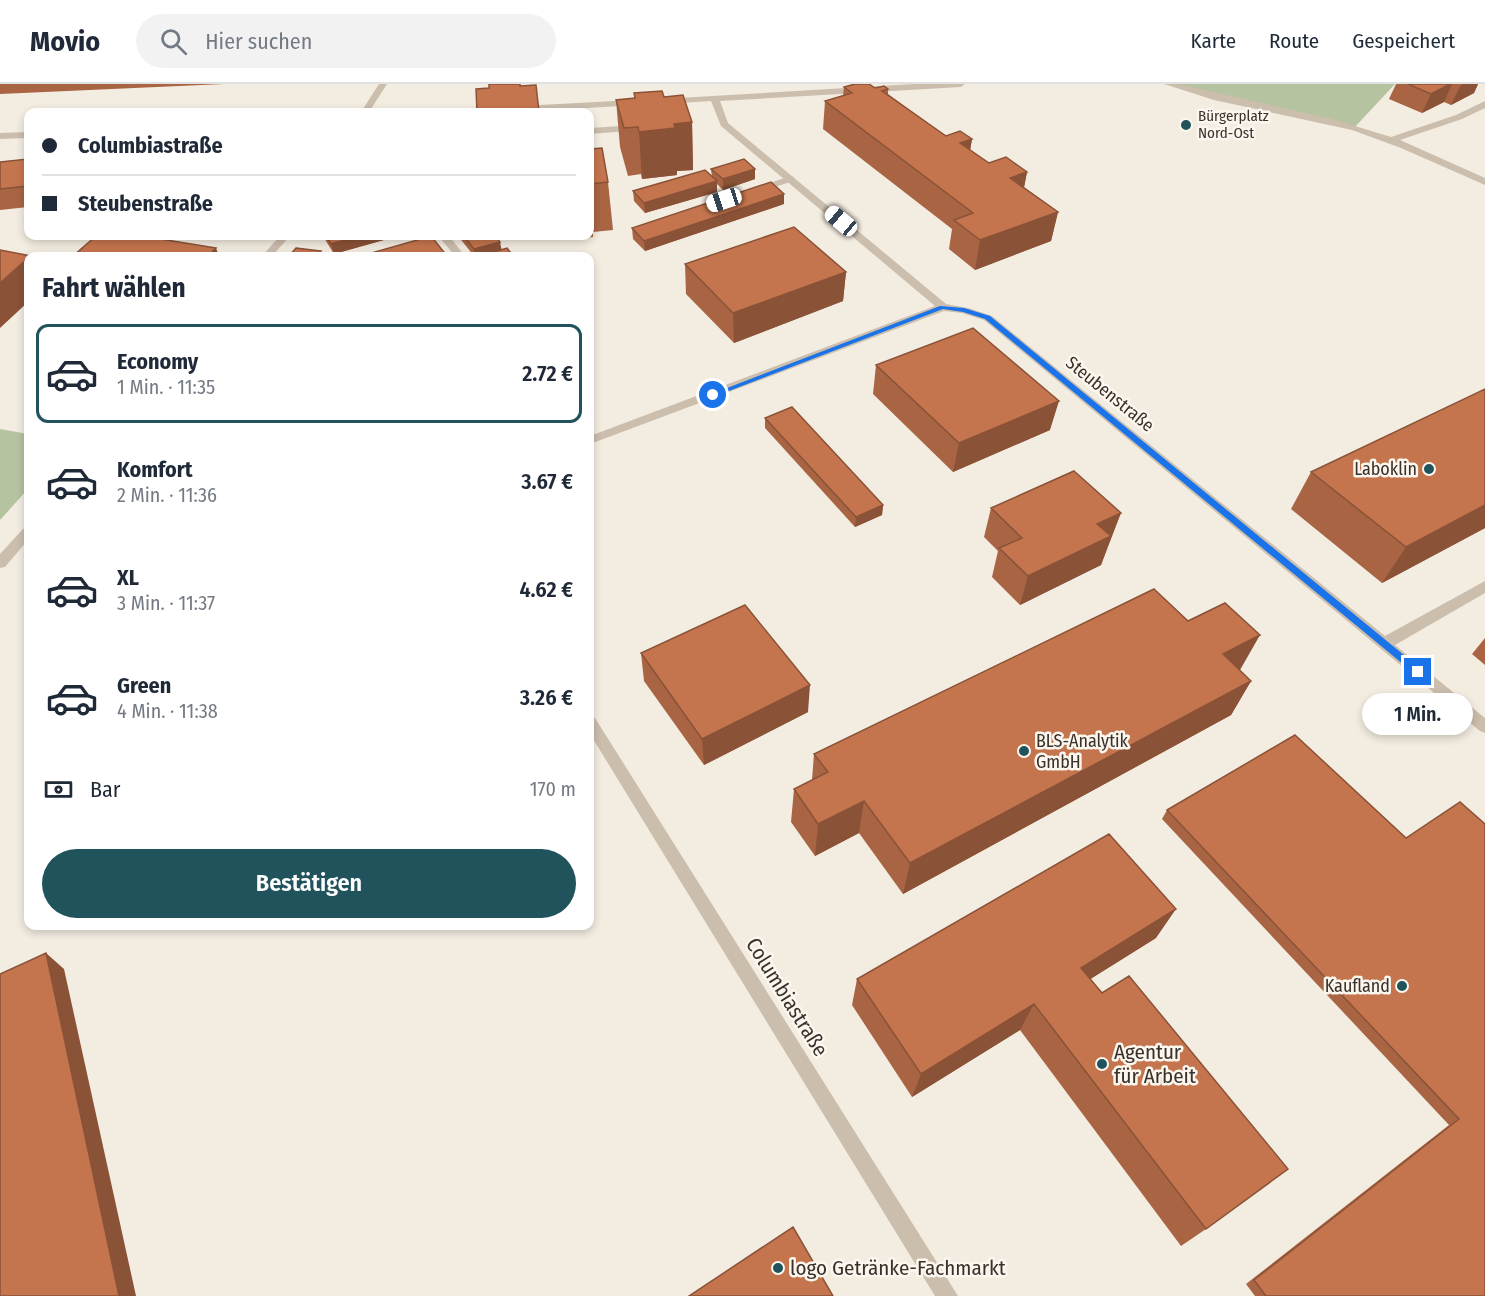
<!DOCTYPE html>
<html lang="de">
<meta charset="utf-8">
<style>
:root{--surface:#fff;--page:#f2f2f3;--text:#1f2937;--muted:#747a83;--line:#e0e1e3;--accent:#21535c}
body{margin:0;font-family:"Fira Sans Condensed",sans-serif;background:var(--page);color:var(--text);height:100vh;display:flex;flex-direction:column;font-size:22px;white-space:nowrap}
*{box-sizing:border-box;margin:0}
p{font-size:20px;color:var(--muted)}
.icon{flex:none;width:33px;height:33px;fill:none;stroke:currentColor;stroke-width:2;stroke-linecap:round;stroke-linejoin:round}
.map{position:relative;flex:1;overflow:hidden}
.side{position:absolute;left:24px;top:168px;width:570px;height:678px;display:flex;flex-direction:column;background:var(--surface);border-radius:12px;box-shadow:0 3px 9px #0003}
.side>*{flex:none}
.hud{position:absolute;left:24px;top:24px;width:570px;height:132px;border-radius:12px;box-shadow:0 3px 9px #0003;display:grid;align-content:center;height:132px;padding:0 18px;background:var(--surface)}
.end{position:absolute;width:27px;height:27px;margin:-14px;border:8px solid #1a73e8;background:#fff;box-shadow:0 0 0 3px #fff}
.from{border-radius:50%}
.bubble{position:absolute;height:42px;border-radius:21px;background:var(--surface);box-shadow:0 3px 9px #0003;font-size:20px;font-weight:600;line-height:42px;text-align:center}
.car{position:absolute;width:18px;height:36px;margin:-18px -9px;border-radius:8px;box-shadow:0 0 4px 2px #0007;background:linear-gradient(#fff 24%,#345 0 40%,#fff 0 76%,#345 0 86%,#fff 0)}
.hud b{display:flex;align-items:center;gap:21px;height:57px;font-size:22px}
.hud b+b{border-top:2px solid var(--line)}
.hud i{width:15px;height:15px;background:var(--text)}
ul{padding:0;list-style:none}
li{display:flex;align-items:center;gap:18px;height:99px;margin:0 12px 9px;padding:0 6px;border:3px solid transparent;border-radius:12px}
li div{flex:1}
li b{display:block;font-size:22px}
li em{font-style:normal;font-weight:600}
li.active{border-color:var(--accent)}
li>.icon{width:54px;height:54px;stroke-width:1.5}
h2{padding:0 18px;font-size:27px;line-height:72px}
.pay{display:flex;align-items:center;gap:15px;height:66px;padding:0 18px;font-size:22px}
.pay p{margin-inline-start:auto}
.button{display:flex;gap:12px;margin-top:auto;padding:12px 18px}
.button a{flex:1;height:69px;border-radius:36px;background:var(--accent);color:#fff;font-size:24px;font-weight:600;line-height:69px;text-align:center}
header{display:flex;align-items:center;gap:36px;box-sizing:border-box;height:84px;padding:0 30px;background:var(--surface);border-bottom:2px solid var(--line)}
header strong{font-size:28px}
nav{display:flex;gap:33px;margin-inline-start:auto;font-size:21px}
.search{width:420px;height:54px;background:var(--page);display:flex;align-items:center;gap:15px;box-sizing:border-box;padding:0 21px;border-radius:33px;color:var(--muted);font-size:22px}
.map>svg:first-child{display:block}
.green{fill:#b5c3a1}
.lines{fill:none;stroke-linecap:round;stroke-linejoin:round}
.service{fill:#ccbead;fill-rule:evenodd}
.minor{fill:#ccbead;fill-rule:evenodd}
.wall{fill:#a96543}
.shaded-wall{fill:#8a5237}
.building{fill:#c5754e;stroke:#8a5237;stroke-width:1.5}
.route{fill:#1a73e8}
.poi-dot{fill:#21535c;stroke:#fbf6ee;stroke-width:2}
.labels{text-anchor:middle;stroke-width:5;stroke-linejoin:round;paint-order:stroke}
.far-poi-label{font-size:15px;fill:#3b312b;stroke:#fbf6ee;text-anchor:start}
.street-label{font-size:18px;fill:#3b312b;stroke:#fbf6ee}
.poi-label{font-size:18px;fill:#3b312b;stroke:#fbf6ee;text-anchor:end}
.near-street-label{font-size:21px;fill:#3b312b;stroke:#fbf6ee}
.near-poi-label{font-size:21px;fill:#3b312b;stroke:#fbf6ee;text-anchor:start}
</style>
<header>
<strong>Movio</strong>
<div class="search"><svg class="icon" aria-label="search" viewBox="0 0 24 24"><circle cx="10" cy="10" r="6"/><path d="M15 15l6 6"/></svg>Hier suchen</div>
<nav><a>Karte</a><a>Route</a><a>Gespeichert</a></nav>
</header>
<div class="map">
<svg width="1485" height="1212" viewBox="0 0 1485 1212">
<rect width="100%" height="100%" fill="#f3ece1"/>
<path class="green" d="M 1168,0 L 1395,0 L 1354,44 Z
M 0,345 L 28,350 L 28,405 L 0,436 Z"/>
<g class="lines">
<path class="service" d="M 637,41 L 640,42 L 640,46 L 590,50 L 590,44 Z
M 790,92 L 794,93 L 794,97 L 755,109 L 750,106 Z
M 427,152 L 449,152 L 465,172 L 455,172 L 440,154 L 412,162 L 407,159 Z"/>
<path class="minor" d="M 379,0 L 387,0 L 369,28 L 361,28 Z
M 914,0 L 965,0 L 961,3 L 720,17 L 728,39 L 946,220 L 968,224 L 992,232 L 1385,552 L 1485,497 L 1485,509 L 1395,561 L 1485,634 L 1485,649 L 1480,647 L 984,236 L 962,229 L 944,227 L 590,360 L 590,352 L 935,222 L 721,42 L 711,17 L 664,20 L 659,17 L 661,15 Z
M 1164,0 L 1178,0 L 1332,35 L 1391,53 L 1456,31 L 1485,17 L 1485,24 L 1462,35 L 1400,56 L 1485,94 L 1485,101 L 1401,64 L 1352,46 L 1214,16 Z
M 634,16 L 639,19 L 637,21 L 521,28 L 516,25 L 521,22 Z
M 497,23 L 500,24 L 500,28 L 438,28 L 443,25 Z
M 28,48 L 28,54 L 0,55 L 0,49 Z
M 280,152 L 290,152 L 272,172 L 262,172 Z
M 28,443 L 28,456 L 5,483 L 0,484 L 0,470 L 23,445 Z
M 590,632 L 595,634 L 958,1212 L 935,1212 L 590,650 Z"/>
</g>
<path class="wall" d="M 0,0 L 224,0 L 0,10 Z
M 1396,0 L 1478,0 L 1474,9 L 1451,21 L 1444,18 L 1422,29 L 1389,15 Z
M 844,3 L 888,5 L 888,10 L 946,52 L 972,55 L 970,66 L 989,79 L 1027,88 L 1024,104 L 1058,128 L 1051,157 L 975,186 L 949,165 L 952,145 L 823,45 L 825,17 L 843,12 Z
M 634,9 L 664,13 L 692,38 L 693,86 L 677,87 L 677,91 L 642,95 L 641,90 L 628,92 L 620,63 L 616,16 L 634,14 Z
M 590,65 L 608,98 L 613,146 L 593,148 L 593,153 L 558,156 L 557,152 L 590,152 Z
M 28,75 L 28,123 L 0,126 L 0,78 Z
M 711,85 L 755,85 L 755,95 L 723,106 L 717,100 L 717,108 L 645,129 L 634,117 L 633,107 L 712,93 Z
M 784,120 L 645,167 L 633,155 L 632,144 Z
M 324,152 L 398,152 L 334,170 L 326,157 Z
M 458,152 L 495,152 L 502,166 L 513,172 L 474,172 Z
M 685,180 L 846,188 L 843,217 L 734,259 L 686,210 Z
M 876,281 L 1050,346 L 953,388 L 873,310 Z
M 765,334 L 883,421 L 882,431 L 855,443 L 765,344 Z
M 1311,388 L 1485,444 L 1382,499 L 1291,425 Z
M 991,424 L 1110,458 L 1109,458 L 1101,481 L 1020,521 L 992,493 L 998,467 L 984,453 Z
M 1485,554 L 1485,581 L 1472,570 Z
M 641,569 L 808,628 L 704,681 L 644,597 Z
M 1239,586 L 1251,597 L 1231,631 L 903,810 L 859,749 L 815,772 L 791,738 L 794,705 L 812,696 L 814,670 Z
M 1460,718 L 1485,1212 L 1255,1212 L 1246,1200 L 1449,1041 L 1162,735 L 1167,726 L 1406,754 Z
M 1156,854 L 1090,895 L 1206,1145 L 1181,1162 L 1020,946 L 912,1013 L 852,921 L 857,895 Z"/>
<path class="shaded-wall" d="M 1450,0 L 1452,0 L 1444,18 L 1422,29 L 1431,10 Z
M 1463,0 L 1478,0 L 1474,9 L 1451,21 L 1460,2 Z
M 692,38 L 693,86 L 677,87 L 677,91 L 642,95 L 639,48 L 674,40 Z
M 972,55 L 967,84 L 960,59 Z
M 755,85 L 755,95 L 723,106 L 723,95 Z
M 1027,88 L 1021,117 L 1010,94 Z
M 717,97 L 717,108 L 645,129 L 644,119 Z
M 784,110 L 784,120 L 645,167 L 644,157 Z
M 1058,128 L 1051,157 L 975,186 L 980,156 Z
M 359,152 L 398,152 L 334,170 L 331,160 Z
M 500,158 L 502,168 L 487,172 L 476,172 L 474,165 Z
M 216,164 L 219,172 L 208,172 Z
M 321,167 L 323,172 L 317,172 Z
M 28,174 L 28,218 L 0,244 L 0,199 Z
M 846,188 L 843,217 L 734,259 L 733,229 Z
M 1059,317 L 1050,346 L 953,388 L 959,359 Z
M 883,421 L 882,431 L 855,443 L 856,433 Z
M 1485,421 L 1485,444 L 1382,499 L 1406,463 Z
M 1121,429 L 1101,481 L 1020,521 L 1028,492 L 1097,440 Z
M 1260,551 L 1240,586 L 1204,605 L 1223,570 Z
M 1251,597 L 1231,631 L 903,810 L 910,779 Z
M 810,601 L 808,628 L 704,681 L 702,655 Z
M 864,717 L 859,749 L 815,772 L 818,740 Z
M 1176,825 L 1156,854 L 1065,911 L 1081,884 Z
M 46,869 L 64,885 L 136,1212 L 119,1212 Z
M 1034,920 L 1020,946 L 912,1013 L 921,990 Z"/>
<path class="building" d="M 489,0 L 520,0 L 520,2 L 536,1 L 539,28 L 477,28 L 476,5 L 489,4 Z
M 855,0 L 869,0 L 875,4 L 884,2 L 888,5 L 882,7 L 946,52 L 960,47 L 972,55 L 960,59 L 989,79 L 1006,73 L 1027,88 L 1010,94 L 1058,128 L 980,156 L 954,136 L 973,129 L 825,17 L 852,9 L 844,3 Z
M 1408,0 L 1450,0 L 1431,10 Z
M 662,7 L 664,13 L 683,11 L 692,38 L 674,40 L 675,44 L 639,48 L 638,43 L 624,44 L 616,16 L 635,14 L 634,9 Z
M 602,64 L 608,98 L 590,100 L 590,65 Z
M 28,75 L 28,102 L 0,105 L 0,78 Z
M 744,75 L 755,85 L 723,95 L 711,85 Z
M 705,86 L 717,97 L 644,119 L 633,107 Z
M 771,98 L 784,110 L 644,157 L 632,144 Z
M 794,143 L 846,188 L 733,229 L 685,180 Z
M 96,152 L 142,152 L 216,164 L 208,172 L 73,172 Z
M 326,152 L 359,152 L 331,160 Z
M 431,152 L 447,172 L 361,172 Z
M 464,152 L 495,152 L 500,158 L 474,165 Z
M 296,164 L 321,167 L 317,172 L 289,172 Z
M 507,164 L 513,172 L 480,172 Z
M 0,166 L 31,172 L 28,172 L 28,174 L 0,199 Z
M 973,244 L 1059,317 L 959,359 L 876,281 Z
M 1485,305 L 1485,421 L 1406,463 L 1311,388 Z
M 792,323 L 883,421 L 856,433 L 765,334 Z
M 1074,387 L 1121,429 L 1097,440 L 1111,452 L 1028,492 L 999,464 L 1022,454 L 991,424 Z
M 1154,505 L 1188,537 L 1225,519 L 1260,551 L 1223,570 L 1251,597 L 910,779 L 864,717 L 818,740 L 794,705 L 828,688 L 814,670 Z
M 745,521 L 810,601 L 702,655 L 641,569 Z
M 1295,651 L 1406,754 L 1460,718 L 1485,740 L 1485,1212 L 1266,1212 L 1254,1196 L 1459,1035 L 1167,726 Z
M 1109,750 L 1176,825 L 1081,884 L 1102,909 L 1129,892 L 1288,1085 L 1206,1145 L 1034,920 L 921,990 L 857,895 Z
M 46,869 L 119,1212 L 0,1212 L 0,890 Z
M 793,1143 L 833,1212 L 689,1212 Z"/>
<path class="route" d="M 940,222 L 964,224 L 990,232 L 1421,585 L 1421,590 L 1415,590 L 985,235 L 963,228 L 943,225 L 716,312 L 709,311 Z"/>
<g class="poi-dot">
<circle cx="1186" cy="41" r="6"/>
<circle cx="1429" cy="385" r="6"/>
<circle cx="1024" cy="667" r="6"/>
<circle cx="1402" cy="902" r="6"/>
<circle cx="1102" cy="980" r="6"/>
<circle cx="778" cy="1184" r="6"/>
</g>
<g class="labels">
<g class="far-poi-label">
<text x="1198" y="37">Bürgerplatz<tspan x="1198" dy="17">Nord-Ost</tspan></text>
</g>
<g class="street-label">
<text transform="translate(1110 310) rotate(39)" y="6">Steubenstraße</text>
</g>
<g class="poi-label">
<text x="1417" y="391">Laboklin</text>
<text x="1036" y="663" text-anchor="start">BLS-Analytik<tspan x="1036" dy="21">GmbH</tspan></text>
<text x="1390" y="908">Kaufland</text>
</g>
<g class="near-street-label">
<text transform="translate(787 913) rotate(58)" y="7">Columbiastraße</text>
</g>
<g class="near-poi-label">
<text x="1114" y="975">Agentur<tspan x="1114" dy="24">für Arbeit</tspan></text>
<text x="790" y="1191">logo Getränke-Fachmarkt</text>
</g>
</g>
</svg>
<i class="end from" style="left:713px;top:311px"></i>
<i class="end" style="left:1418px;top:588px"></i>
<div class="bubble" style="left:1362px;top:609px;width:111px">1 Min.</div>
<i class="car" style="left:724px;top:116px;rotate:252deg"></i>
<i class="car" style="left:841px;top:137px;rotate:310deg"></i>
<div class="hud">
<b><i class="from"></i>Columbiastraße</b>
<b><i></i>Steubenstraße</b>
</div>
<section class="side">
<h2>Fahrt wählen</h2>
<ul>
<li class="active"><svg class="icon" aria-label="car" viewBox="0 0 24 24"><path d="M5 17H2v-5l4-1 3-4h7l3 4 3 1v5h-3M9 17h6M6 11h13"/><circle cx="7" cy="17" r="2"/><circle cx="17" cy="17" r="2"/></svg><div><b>Economy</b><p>1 Min. · 11:35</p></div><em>2.72 €</em></li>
<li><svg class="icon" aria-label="car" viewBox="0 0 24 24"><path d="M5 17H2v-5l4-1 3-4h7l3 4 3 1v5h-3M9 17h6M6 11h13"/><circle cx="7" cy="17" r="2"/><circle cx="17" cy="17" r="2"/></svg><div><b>Komfort</b><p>2 Min. · 11:36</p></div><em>3.67 €</em></li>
<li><svg class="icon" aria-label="car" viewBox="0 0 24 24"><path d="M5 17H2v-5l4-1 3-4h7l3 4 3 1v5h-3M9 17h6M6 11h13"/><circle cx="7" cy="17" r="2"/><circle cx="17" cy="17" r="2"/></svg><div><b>XL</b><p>3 Min. · 11:37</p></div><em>4.62 €</em></li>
<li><svg class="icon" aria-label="car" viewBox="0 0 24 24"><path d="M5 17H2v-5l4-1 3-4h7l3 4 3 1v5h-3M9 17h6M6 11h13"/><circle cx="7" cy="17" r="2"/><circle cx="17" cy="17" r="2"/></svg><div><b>Green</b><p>4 Min. · 11:38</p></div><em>3.26 €</em></li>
</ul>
<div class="pay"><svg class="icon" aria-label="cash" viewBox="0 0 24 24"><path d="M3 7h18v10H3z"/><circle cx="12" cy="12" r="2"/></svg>Bar<p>170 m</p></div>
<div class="button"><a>Bestätigen</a></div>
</section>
</div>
